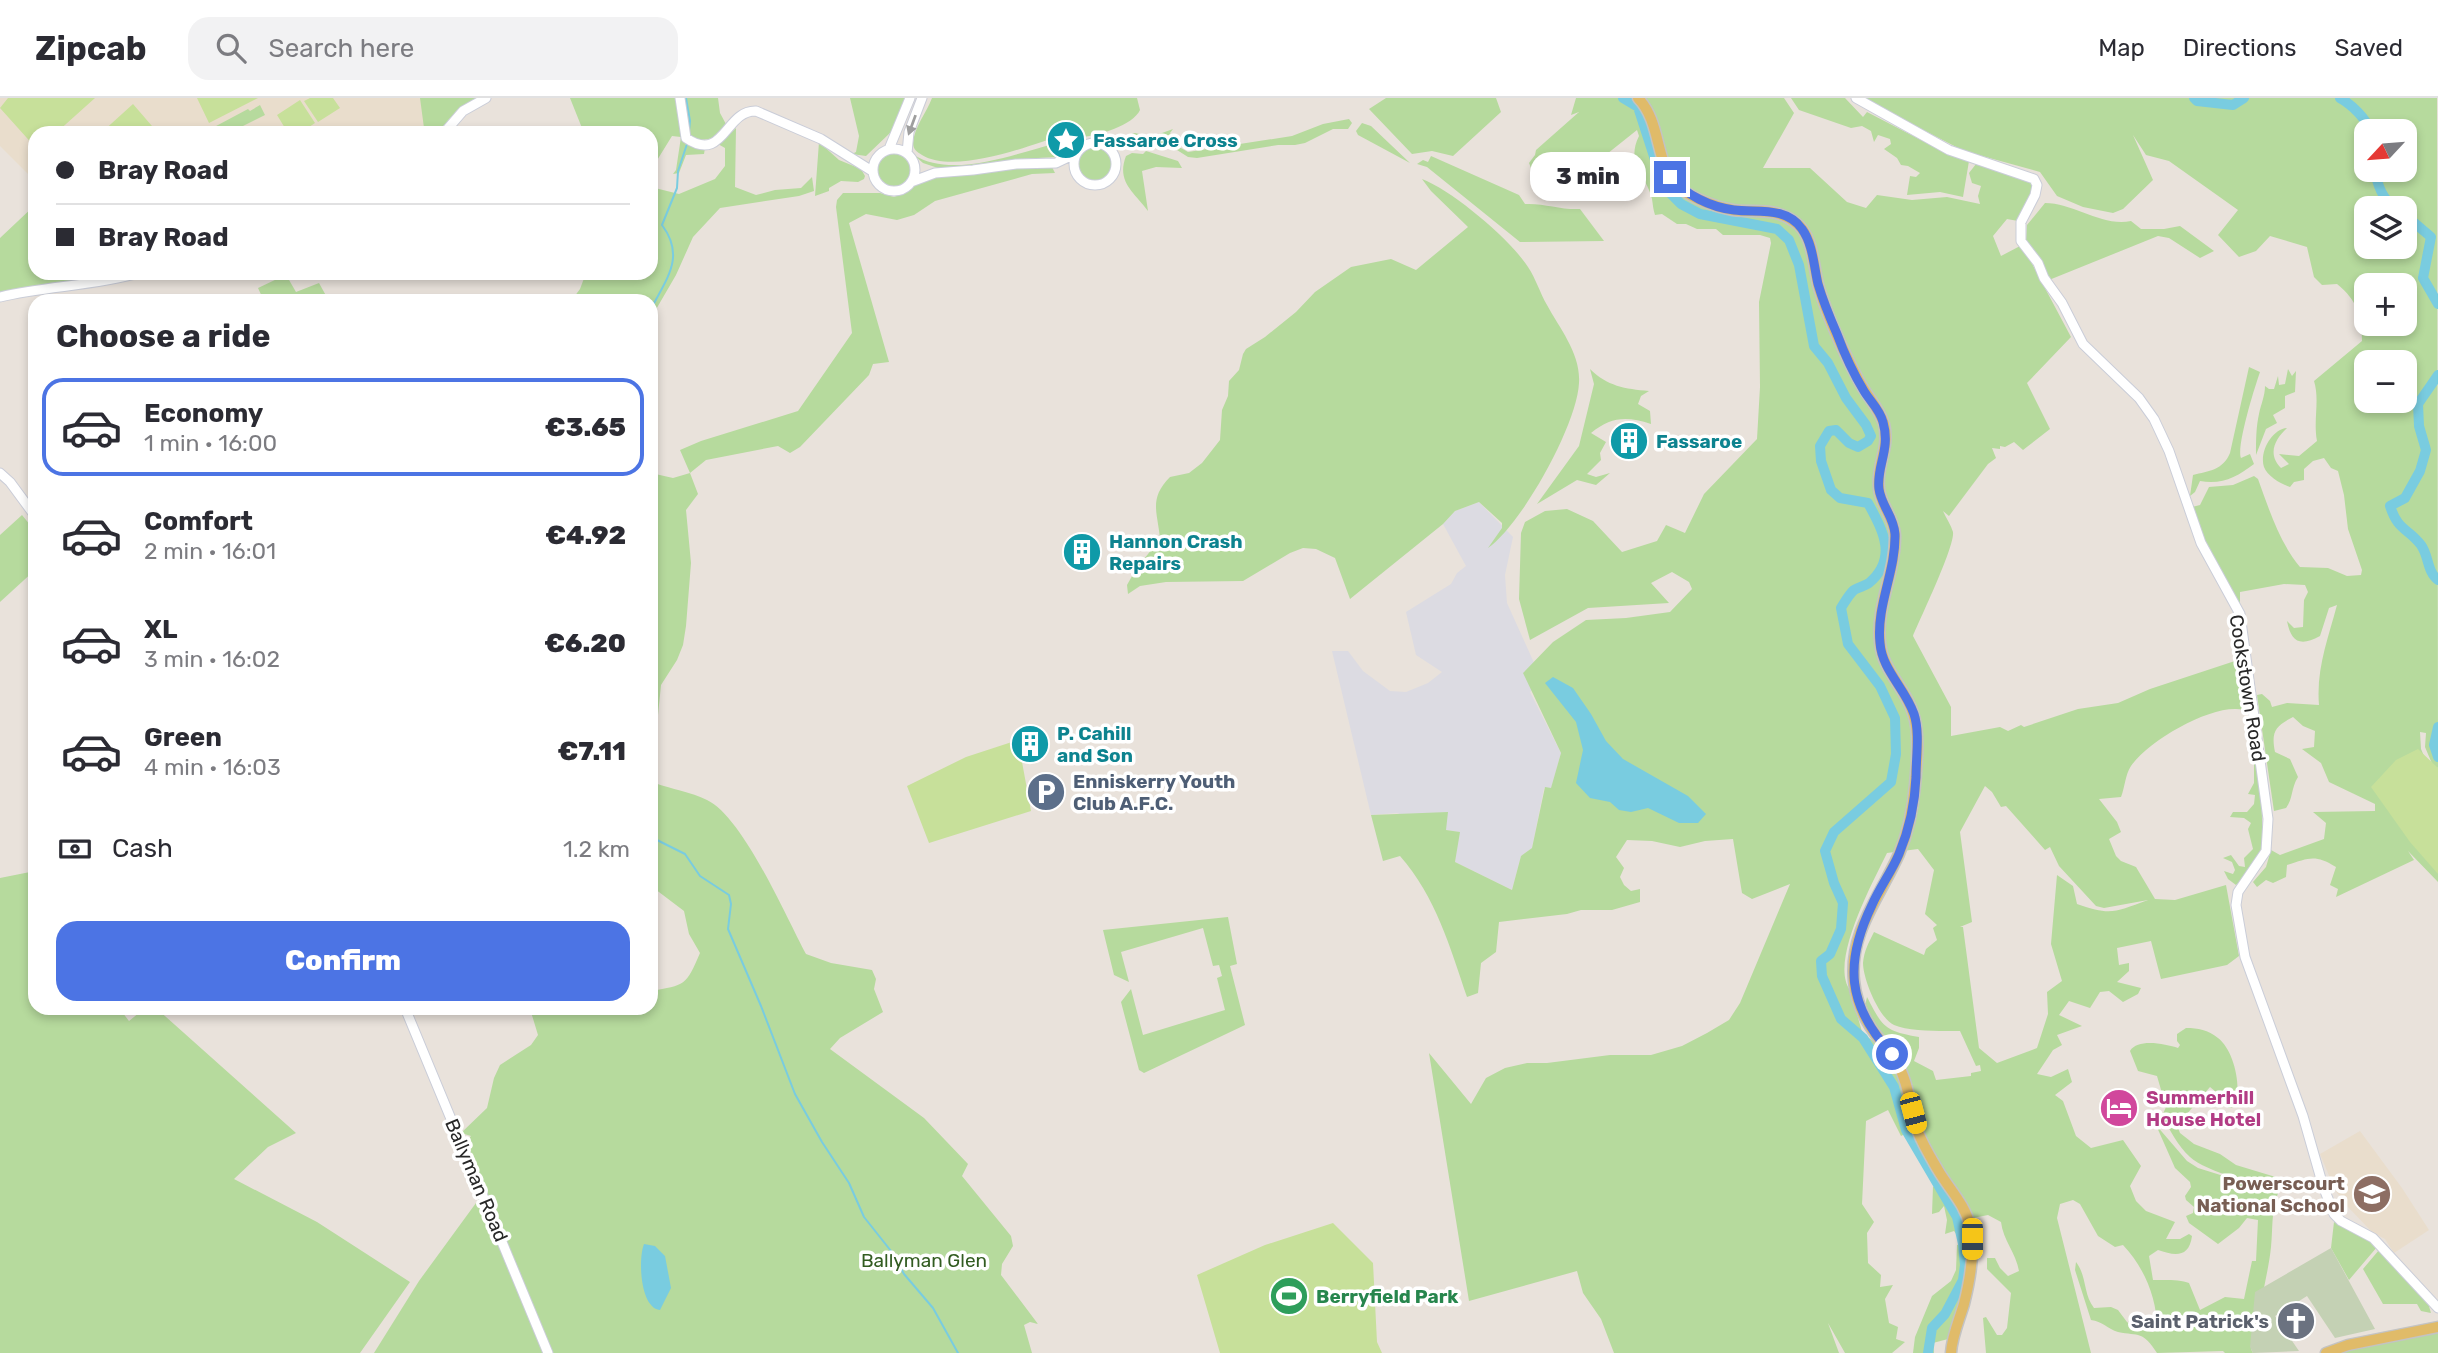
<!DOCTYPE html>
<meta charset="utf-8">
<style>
:root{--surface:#fff;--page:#f2f2f3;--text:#2b2b33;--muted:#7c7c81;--line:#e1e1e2;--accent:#4c74e4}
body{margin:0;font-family:Rubik,sans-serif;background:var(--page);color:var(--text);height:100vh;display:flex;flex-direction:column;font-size:26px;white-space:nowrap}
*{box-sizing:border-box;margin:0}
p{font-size:23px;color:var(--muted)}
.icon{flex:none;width:38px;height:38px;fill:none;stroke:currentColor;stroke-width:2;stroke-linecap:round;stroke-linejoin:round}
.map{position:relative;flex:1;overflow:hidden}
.panel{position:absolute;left:28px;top:196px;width:630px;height:721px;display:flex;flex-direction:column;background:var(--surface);border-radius:21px;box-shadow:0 4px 10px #0003}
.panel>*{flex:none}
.top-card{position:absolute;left:28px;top:28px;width:630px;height:154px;border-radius:21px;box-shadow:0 4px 10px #0003;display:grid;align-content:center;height:154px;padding:0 28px;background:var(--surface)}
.needle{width:46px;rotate:244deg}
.fabs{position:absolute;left:2354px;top:21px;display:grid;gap:14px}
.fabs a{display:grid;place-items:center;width:63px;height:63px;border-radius:14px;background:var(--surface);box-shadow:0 4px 10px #0003;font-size:35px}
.end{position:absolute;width:32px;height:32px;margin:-16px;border:9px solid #4c74e4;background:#fff;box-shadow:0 0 0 4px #fff}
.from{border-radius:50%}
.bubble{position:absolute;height:49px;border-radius:21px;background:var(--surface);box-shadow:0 4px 10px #0003;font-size:23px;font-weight:800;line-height:49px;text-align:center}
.car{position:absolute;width:21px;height:42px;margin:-21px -10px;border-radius:9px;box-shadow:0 0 5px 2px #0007;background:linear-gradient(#f5c518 24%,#345 0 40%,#f5c518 0 76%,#345 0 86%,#f5c518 0)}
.top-card b{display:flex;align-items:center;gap:24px;height:66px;font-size:26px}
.top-card b+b{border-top:2px solid var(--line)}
.top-card i{width:18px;height:18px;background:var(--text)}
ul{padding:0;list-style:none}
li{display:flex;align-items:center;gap:21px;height:98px;margin:0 14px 10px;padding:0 14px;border:4px solid transparent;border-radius:21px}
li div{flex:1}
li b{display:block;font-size:26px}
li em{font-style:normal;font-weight:800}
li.selected{border-color:var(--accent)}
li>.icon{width:63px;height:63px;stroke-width:1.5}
h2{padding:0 28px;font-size:32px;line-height:84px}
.pay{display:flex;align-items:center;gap:18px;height:77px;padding:0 28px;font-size:26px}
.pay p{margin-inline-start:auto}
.cta{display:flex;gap:14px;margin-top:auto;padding:14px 28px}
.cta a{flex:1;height:80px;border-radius:21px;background:var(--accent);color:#fff;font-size:28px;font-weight:800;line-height:80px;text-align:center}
header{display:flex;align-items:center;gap:42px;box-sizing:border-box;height:98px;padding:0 35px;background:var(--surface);border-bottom:2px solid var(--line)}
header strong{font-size:33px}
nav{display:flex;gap:38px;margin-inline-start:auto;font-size:24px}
.search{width:490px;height:63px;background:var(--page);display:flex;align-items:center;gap:18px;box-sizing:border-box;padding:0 24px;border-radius:21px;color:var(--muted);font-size:26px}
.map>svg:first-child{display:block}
.industrial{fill:#dcdbe2}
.education{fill:#e9ddcc}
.green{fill:#b6da9d;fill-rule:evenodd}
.cemetery{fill:#c4d1b4}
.pitch{fill:#c7e09a}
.water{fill:#79cce0}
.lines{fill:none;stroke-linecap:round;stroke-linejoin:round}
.stream{stroke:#79cce0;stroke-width:2}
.river{stroke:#79cce0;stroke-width:10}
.minor-casing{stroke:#cacdd8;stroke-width:11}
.major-casing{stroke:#c3c3c3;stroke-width:13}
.minor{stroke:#fff;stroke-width:9}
.major{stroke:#e0bb69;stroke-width:10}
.oneway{fill:#9e9e9e}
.route{stroke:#4c74e4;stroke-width:9}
.labels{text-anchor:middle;stroke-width:7;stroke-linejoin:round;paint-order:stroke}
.culture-label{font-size:19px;font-weight:bold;fill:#0d838f;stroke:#fff;text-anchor:start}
.street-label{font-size:19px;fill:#282828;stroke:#fff}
.service-label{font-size:19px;font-weight:bold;fill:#4e5e75;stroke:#fff;text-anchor:start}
.hotel-label{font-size:19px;font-weight:bold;fill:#b23c85;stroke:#fff;text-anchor:start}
.education-label{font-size:19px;font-weight:bold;fill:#785e54;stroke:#fff;text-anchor:end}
.park-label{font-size:19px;fill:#325c21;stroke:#fff}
.leisure-label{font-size:19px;font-weight:bold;fill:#27864d;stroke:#fff;text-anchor:start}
.worship-label{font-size:19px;font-weight:bold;fill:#5b616d;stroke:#fff;text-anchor:end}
</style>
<header>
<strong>Zipcab</strong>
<div class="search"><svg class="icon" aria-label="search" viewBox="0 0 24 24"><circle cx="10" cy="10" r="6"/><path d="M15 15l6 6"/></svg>Search here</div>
<nav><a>Map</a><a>Directions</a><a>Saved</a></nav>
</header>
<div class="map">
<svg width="2438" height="1255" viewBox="0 0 2438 1255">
<rect width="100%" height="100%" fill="#e9e2db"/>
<path class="industrial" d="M 1479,404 L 1513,439 L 1505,477 L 1507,505 L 1540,578 L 1541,586 L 1530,594 L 1561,655 L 1551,691 L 1544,690 L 1532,750 L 1521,758 L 1512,792 L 1455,764 L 1459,734 L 1446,732 L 1397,715 L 1371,717 L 1332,553 L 1348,553 L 1363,573 L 1390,593 L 1406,594 L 1428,585 L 1442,574 L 1416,557 L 1406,514 L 1451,486 L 1457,475 L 1466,468 L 1443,426 L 1455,413 Z"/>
<path class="education" d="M 0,0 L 429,0 L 437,35 L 35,35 L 35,83 L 0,48 Z
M 2360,1033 L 2402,1090 L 2429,1132 L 2394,1155 L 2385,1141 L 2372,1134 L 2347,1108 L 2335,1092 L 2320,1056 Z"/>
<path class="green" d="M 420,0 L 476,0 L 458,11 L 437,35 L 422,35 L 424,30 Z
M 570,0 L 718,0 L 720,15 L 727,28 C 714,45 701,43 682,39 L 686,47 L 705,50 L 704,56 L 686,57 L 679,75 L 673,76 L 676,72 L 681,39 L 672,38 L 651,72 L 651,35 L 584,35 Z
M 850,0 L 905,0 L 891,34 L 866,58 L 852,56 L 856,54 L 859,38 Z
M 932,0 L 1137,0 L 1140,12 C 1132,30 1080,45 1063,37 C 1028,48 955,77 922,57 C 917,54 913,51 913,45 C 914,29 927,14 932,0 Z
M 1386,0 L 1496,0 L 1501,14 L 1453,58 L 1432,53 L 1412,56 L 1369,11 Z
M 1576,0 L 1784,0 L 1794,15 L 1763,70 L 1810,70 L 1847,104 L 1866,110 L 1877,97 L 1912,102 L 1947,99 L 1980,106 L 1978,98 L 1981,88 L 1972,85 L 1969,75 L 1976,66 L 2036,83 L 2040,88 L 2035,102 L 2018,123 L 2007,121 L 1993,138 L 2001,158 L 2022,147 L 2071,239 L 2027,285 L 2050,331 L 2023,352 L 2014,344 L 2005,349 L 2000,348 L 2000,351 L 1992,350 L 1996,360 L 1988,366 L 1949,418 L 1943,413 C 1946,420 1951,427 1953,434 C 1955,448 1921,519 1913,538 L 1951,609 L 1951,638 L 2000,629 L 2008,633 L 2021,627 L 2024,629 L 2078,611 L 2118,605 L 2150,591 L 2244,560 L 2252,615 C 2247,613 2241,611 2236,611 C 2206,610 2148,643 2131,668 C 2125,677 2125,689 2121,699 L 2099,701 L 2117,724 L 2121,734 L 2109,741 L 2116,758 L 2121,763 L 2136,769 L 2155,801 L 2175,802 L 2226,787 L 2239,858 L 2227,867 L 2161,881 L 2151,843 L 2117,850 L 2119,867 L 2129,865 L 2129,873 L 2117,884 L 2141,890 L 2138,896 L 2123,904 L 2109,893 L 2100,894 L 2090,910 L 2069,903 L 2059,917 L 2082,928 L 2057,937 L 2062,947 L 2053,952 L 2037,976 L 2051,979 L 2068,971 L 2072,984 L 2055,997 L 2063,1003 L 2076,1038 L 2091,1050 L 2123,1042 L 2141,1068 L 2130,1088 L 2136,1103 L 2146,1113 L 2175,1124 L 2166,1141 L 2180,1141 L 2189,1136 L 2192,1138 C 2189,1160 2175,1158 2158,1152 L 2149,1158 L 2153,1182 C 2162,1182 2180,1181 2189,1185 L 2200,1212 L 2225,1199 L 2244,1201 L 2252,1163 L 2256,1163 L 2258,1122 L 2247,1120 L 2239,1130 L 2218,1146 L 2189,1125 L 2186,1118 L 2193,1115 L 2194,1109 L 2186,1102 L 2185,1098 L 2191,1089 L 2190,1084 L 2175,1070 L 2156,1027 L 2187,1063 L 2198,1070 L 2278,1095 C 2271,1114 2273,1130 2271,1149 C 2269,1170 2263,1190 2261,1209 C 2260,1226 2262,1236 2251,1251 L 2253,1255 L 2225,1255 L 2223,1253 L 2157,1255 C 2143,1233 2139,1238 2118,1234 C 2108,1231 2102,1223 2091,1222 L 2075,1172 L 2076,1164 C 2087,1178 2083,1196 2094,1210 L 2111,1209 L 2118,1212 L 2127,1224 L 2135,1230 L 2153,1234 L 2157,1230 C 2157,1200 2144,1169 2123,1147 L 2115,1149 L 2098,1138 L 2080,1106 L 2073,1102 L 2060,1106 L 2057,1120 L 2091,1255 L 1986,1255 L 1983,1220 L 1986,1219 L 1997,1237 L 2002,1237 L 2007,1230 L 2011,1195 L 1987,1171 L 1987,1160 L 1995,1160 L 2000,1170 L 2008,1178 L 2019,1173 C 2016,1155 2003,1142 2001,1124 L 1988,1117 L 1973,1120 L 1968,1109 L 1943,1076 L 1925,1042 L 1927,1041 L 1924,1035 L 1922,1035 C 1913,1010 1911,979 1896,955 C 1885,937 1860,924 1867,899 C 1883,930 1885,933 1919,939 L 1919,950 L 1914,963 L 1933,973 L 1936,982 L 1971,978 L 1971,975 L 1981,973 L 1980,967 L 1976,968 L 1960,933 C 1942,933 1910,934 1894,927 C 1879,920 1863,881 1863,865 C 1864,853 1869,844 1874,834 L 1924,857 L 1926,851 L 1937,842 L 1933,830 L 1937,827 L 1925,816 L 1934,772 L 1918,751 L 1887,755 C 1873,784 1829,864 1850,892 L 1863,937 C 1899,953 1904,999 1911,1033 L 1901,1038 L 1888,1012 L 1866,1023 L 1862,1106 L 1874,1124 L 1867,1135 L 1868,1165 L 1881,1177 L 1880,1189 L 1893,1187 L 1885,1201 L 1889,1225 L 1898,1229 L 1896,1241 L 1905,1244 L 1892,1255 L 1845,1255 L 1828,1225 L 1839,1255 L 1614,1255 L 1601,1221 L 1583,1195 L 1577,1173 L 1469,1203 L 1429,955 L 1471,1006 L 1486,980 L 1505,970 L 1527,965 L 1547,965 L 1610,957 L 1651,957 L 1682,948 L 1707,935 L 1729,922 L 1740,905 L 1790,786 L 1752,801 L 1742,795 L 1733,741 L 1705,743 L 1680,749 L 1652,743 L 1627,742 L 1616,759 L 1624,770 L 1620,779 L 1624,787 L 1631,793 L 1640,791 L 1640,804 L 1612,812 L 1581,812 L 1567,816 L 1499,824 L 1496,854 L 1481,865 L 1478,895 L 1467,899 C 1450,849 1436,799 1400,758 L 1383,763 L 1371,717 L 1448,714 L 1446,732 L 1460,734 L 1455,764 L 1512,792 L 1521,758 L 1532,750 L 1545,689 L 1551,690 L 1561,655 L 1523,575 L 1553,544 L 1586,522 L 1626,520 L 1670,514 L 1692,491 L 1689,484 L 1672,474 L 1651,485 L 1669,505 L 1588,510 L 1530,542 L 1519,501 L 1521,435 L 1525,424 L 1545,413 L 1567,411 L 1593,423 L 1622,454 L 1657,443 L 1666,427 L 1685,435 L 1704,396 L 1757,341 L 1760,289 L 1759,204 L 1771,145 L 1770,140 L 1760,137 L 1723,137 L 1716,131 L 1697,131 L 1686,126 L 1677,126 L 1662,116 L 1655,117 C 1653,111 1653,107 1652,101 C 1647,78 1625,66 1639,38 L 1637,32 L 1553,99 L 1541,94 L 1529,65 L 1535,57 L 1536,52 L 1579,14 L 1571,17 ZM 1985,688 L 1992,694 L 2001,709 L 2006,708 L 2045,752 L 2050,749 L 2059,768 L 2096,808 L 2104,810 L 2148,802 C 2115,814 2111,818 2077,806 L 2073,788 L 2057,777 L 2051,846 L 2062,883 L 2047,894 L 2048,916 L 2037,950 L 1997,965 L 1979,950 L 1963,829 L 1960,829 L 1972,824 L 1960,734 Z
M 1791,0 L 1845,0 L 1863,19 L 1867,14 L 1946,55 L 1969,63 L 1963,99 L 1940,94 L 1907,97 L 1910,78 L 1916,79 L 1920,75 L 1908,68 L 1901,67 L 1897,60 L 1884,51 L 1891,46 L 1890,41 L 1878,37 L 1874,44 L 1871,33 L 1862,28 L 1851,30 L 1799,12 Z
M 1861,0 L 2437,0 L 2438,670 L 2433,668 L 2425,649 L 2426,635 L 2420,634 L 2421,651 L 2430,672 L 2438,723 L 2438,784 L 2408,753 L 2414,762 L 2336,799 L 2338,791 L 2330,787 L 2336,769 C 2315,756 2309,760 2287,767 L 2286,779 L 2273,785 L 2266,782 L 2257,789 L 2253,784 L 2266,769 L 2271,752 L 2280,757 L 2324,741 L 2326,725 L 2313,714 L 2375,713 L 2375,706 L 2329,684 L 2321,665 L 2302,651 L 2314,649 L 2315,633 L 2303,628 L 2293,619 C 2275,628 2271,634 2275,654 L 2290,661 L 2298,679 C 2291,690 2293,701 2286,710 L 2274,713 L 2257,597 L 2262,596 L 2270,603 L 2272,609 L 2287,605 L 2319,607 C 2316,571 2328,541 2337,507 L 2329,510 L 2320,538 C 2300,549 2291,544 2287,523 L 2294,530 L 2303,529 L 2304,502 L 2308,494 L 2305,487 L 2284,486 L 2240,494 L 2240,511 L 2202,439 L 2192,409 L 2200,407 L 2209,389 L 2233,387 L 2254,378 L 2258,381 C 2269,411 2279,444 2300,469 L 2328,470 L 2347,478 L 2361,477 L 2362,472 L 2348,431 L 2344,397 L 2338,373 L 2331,370 L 2324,360 L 2313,363 L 2304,371 L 2304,382 L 2294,384 L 2290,389 C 2281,386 2267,378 2264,369 C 2259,354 2272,331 2287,330 C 2275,341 2267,356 2281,370 L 2289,366 L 2279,356 L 2299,358 L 2317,343 C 2313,323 2320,302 2314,283 L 2362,243 C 2362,218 2357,202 2337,186 L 2322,187 L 2314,179 L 2307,149 L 2270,138 L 2256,153 L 2239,159 L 2218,137 L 2238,112 L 2169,63 L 2146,57 L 2133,37 L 2153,82 L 2123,111 L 2113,115 L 2083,109 L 2057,98 L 2040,74 L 1964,53 ZM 2366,33 L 2404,33 L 2404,72 L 2366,72 ZM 2366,110 L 2404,110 L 2404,149 L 2366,149 ZM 2366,187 L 2404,187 L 2404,226 L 2366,226 ZM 2366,264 L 2404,264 L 2404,303 L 2366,303 Z
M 260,7 L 265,17 L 229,35 L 203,35 L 248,11 L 250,13 Z
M 1349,21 L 1352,25 L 1348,31 L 1333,31 L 1305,45 L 1295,47 L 1278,47 L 1197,60 L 1188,59 L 1177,52 L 1147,45 L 1145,41 L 1117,46 L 1113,44 L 1116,41 L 1135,35 L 1151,39 L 1173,31 L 1170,35 L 1179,50 L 1181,50 L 1188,54 L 1292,38 L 1323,26 Z
M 1362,25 L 1371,28 L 1410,65 L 1358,37 L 1356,33 Z
M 736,30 L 735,89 L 756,97 L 775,92 L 801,90 L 812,79 L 814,93 L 799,98 L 720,110 L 693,139 L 676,177 L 651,220 L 651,203 L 571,203 L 580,191 L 586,175 L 651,175 L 651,89 L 679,96 L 715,81 L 725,68 L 725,50 L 718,46 Z
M 819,44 L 839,62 L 861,71 L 865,78 L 864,81 L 858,84 L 841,83 L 829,90 L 829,93 L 815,98 Z
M 1054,46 L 1059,48 L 1061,58 L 1059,59 L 1017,61 L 941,71 L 923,65 L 914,57 C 952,81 1013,56 1054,46 Z
M1078 66a17 17 0 1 1 34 0a17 17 0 1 1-34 0Z
M 1146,53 L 1178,63 L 1182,70 L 1156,69 L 1142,73 L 1148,113 C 1134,94 1116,84 1126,58 L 1132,55 L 1143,56 Z
M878 72a16 16 0 1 1 32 0a16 16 0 1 1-32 0Z
M 1431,58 L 1519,97 L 1525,106 C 1544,105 1561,112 1580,111 L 1604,143 L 1520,144 L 1427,69 L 1417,66 L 1423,62 L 1428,64 Z
M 1052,69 L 1055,75 L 1032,76 L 935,103 L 914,117 L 897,122 L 866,116 L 849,125 L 889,264 L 873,266 L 869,277 L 800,349 L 790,355 L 778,348 L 706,362 L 690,375 L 698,396 L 686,412 L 691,465 L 686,528 L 683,547 L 677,562 L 661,587 L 658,617 L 651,644 L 651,375 L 673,380 L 690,375 L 680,352 L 701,343 L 798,313 L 852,235 L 836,109 L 837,102 L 843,95 L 880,95 L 894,99 L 905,95 L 915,86 L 935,79 L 973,76 L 1007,70 Z
M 1422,81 C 1453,93 1510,141 1528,169 C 1536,181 1540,195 1547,207 C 1560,231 1581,256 1579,285 C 1577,327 1522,426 1488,450 L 1502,430 L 1502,425 L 1479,404 L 1455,413 L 1443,426 L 1350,501 L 1335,460 L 1316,451 L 1303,450 L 1290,455 L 1243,483 L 1166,484 L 1140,488 L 1128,496 L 1127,487 L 1136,471 L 1160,441 C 1158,415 1148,401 1170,379 L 1189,375 L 1202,365 L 1220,342 L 1222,312 L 1228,298 L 1229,283 L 1239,272 L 1243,256 L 1246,251 L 1265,239 L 1296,214 L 1315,194 L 1351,169 L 1391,161 L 1416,172 L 1468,129 L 1431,93 Z
M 2045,105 C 2074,105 2102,129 2131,123 L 2141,131 L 2164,131 L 2180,128 L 2214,153 L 2200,160 L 2169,140 L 2158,138 L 2049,182 L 2026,142 L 2027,127 Z
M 35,107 L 35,175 L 124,176 L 19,190 L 0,195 L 0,140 Z
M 277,175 L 285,175 L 296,194 L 319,185 L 329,203 L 264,203 L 258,190 L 279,180 Z
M 2249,269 L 2260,274 C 2255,288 2236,349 2241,360 L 2250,356 L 2254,366 C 2237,379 2222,387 2200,383 L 2195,394 L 2190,398 L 2193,377 C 2209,373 2223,372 2230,355 Z
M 1590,271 C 1607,288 1625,291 1649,293 L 1641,298 L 1638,306 L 1650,313 L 1651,326 C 1626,318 1611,319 1591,335 L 1606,344 L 1600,355 L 1601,362 L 1587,376 L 1596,379 L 1610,375 L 1596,387 L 1577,382 L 1537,406 L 1579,348 L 1594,286 Z
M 2288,271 L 2292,278 L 2296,273 L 2295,294 L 2285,298 L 2285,310 L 2273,317 L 2277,325 L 2266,331 L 2256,357 C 2256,343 2256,329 2259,316 C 2261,306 2265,298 2265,288 L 2269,291 L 2274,291 L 2278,278 L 2279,287 L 2285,286 Z
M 22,417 L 35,433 L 35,472 L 0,504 L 0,437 Z
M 2254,656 C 2261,671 2264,733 2261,751 C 2258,764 2246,778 2236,787 L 2228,781 L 2224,773 L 2233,776 L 2235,772 L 2232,764 L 2223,760 L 2231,757 L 2239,768 L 2245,769 L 2244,760 L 2253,751 L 2248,731 L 2251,725 L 2244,720 L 2230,719 L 2233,714 L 2247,714 L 2254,706 L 2255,697 L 2248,696 L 2254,685 Z
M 651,681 L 655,685 C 671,691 691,694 707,702 C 743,719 786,819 806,856 L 831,865 L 872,872 L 876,881 L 874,891 L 883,914 L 840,940 L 830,951 L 924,1020 L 968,1066 L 962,1078 L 1011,1138 L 1013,1148 L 1002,1166 L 1001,1177 L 1038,1226 L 1030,1224 L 1024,1227 L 1032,1255 L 374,1255 L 419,1183 L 484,1094 L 464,1046 L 471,1038 L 461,1035 L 487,1010 L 494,980 L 500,967 L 531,947 L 538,937 L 531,914 C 546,911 575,904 586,915 L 595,910 L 651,910 L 651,893 C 685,887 686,888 700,855 L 689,836 L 684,813 L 651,788 Z
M 35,773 L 35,910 L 119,910 L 129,923 L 145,910 L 156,910 L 296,1035 L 268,1049 L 234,1081 L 317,1124 L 410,1184 L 360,1255 L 0,1255 L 0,780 Z
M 1228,819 L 1237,866 L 1230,868 L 1245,927 L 1144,975 L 1139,972 L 1121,904 L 1131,891 L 1143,937 L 1225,912 L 1217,880 L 1222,878 L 1219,867 L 1213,868 L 1203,830 L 1121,854 L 1129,884 L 1114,877 L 1103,832 Z
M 2186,930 C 2198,930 2208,932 2218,940 C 2234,952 2243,991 2234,1009 L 2229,1010 L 2215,1001 L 2216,994 L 2210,989 L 2180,1024 L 2178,1030 L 2180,1035 L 2194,1046 L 2220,1056 L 2236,1067 L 2292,1084 L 2295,1089 C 2272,1092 2207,1075 2190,1059 C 2178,1048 2170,1032 2162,1018 L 2166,1009 L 2157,978 L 2138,973 L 2130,953 C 2138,940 2165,946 2178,950 L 2180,947 L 2177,943 L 2177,936 Z
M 1933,1088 L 1945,1101 L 1950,1098 L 1965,1124 L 1966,1136 L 1957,1137 L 1954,1133 L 1945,1136 L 1947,1122 L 1944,1108 L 1939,1114 L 1932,1116 Z
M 2334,1124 L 2367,1140 L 2377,1149 L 2349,1182 L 2331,1150 Z
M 1962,1145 L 1965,1147 C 1971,1179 1956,1211 1948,1241 L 1933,1245 L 1934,1255 L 1913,1255 L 1915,1239 L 1932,1198 L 1951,1183 L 1956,1172 L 1957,1147 Z
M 2379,1152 L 2428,1205 L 2431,1215 L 2421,1213 L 2417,1206 L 2383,1206 L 2363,1171 Z
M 2438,1233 L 2438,1255 L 2342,1255 L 2342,1253 Z"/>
<path class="cemetery" d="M 2331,1150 L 2375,1231 L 2335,1240 L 2307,1198 L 2275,1218 L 2299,1253 L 2253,1255 L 2250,1249 L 2255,1194 Z"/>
<path class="pitch" d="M 8,0 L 95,0 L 56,35 L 35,35 L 35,49 L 0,10 Z
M 197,0 L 258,0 L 209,25 Z
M 310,0 L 333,0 L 340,10 L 318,24 L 304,3 Z
M 300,2 L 315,25 L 300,35 L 288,35 L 277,17 Z
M 133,6 L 158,35 L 101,35 Z
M 1018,642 L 1031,713 L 929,745 L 907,688 L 966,659 Z
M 2418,651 L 2438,670 L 2438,776 L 2410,744 L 2371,689 L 2396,662 Z
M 1333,1125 L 1373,1165 L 1377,1244 L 1382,1255 L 1220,1255 L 1197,1177 L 1265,1147 Z"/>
<path class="water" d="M 1553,579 L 1573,590 L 1591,616 L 1606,643 L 1623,661 L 1688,698 L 1706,716 L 1698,725 L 1679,725 L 1648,710 L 1631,714 L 1619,712 L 1610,704 L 1590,700 L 1576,685 L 1583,652 L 1576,624 L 1545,585 Z
M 644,1146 L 655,1148 L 665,1158 L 671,1190 L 660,1212 C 640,1210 638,1161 644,1146 Z"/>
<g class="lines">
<path class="stream" d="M 686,0 L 690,23 L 689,33
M 651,211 C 666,181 686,159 662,127 L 677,90 L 678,73 L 687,46
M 651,739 L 685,756 L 700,778 L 729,797 L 731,806 L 728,831 L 761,908 L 795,996 L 822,1044 L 849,1085 L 864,1119 L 891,1153 L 904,1176 L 933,1210 L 958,1255"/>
<path class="river" d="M 1623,0 L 1638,9 L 1661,80 L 1671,96 L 1681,106 L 1700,116 L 1777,131 L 1789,142 L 1799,167 L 1814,248 L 1828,265 L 1846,300 L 1866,327 L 1871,338 L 1868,343 L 1858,349 L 1849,345 L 1836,332 L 1829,333 L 1820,348 L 1821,363 L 1831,392 L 1840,400 L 1868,405 C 1882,431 1899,460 1869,485 C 1865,488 1859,489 1854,492 C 1849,496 1845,504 1841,510 L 1848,546 L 1880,588 L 1895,620 L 1896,656 L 1891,684 L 1834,734 L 1825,753 L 1834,785 L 1843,805 L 1841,831 L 1830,856 L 1821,863 L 1822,878 L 1841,921 L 1863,940 L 1894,989 L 1906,1032 L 1957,1119 L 1963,1146 L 1965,1167 L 1963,1182 L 1945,1216 L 1932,1230 L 1928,1255
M 2194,0 L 2197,3 L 2233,7 L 2244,0
M 2340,0 C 2351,6 2367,21 2370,33
M 2375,72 C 2377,86 2383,102 2395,110
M 2404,116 L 2431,139 L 2423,180 L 2438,206
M 2438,277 L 2418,306 L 2419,328 L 2426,352 L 2420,373 L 2405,400 L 2390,408 C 2398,433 2408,430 2421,447 C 2429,458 2427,474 2438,482
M 2438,629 L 2434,647 L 2438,659"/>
<g class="minor-casing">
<path id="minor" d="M 680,0 L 686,40 C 724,66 725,12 756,13 L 821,41 L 872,73
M 1856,0 L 1949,52 L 2034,81 L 2037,87 L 2035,97 L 2021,124 L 2021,143 L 2038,165 L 2044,180 L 2062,205 L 2083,246 L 2139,300 L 2154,321 L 2169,353 L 2201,445 L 2240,516 L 2268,721 L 2266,753 L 2238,794 L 2236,807 L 2245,859 L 2303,1018 L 2323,1088 L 2334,1116 L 2341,1123 L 2373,1140 L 2438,1210
M 444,35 L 463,13 L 486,0
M1074 66a21 21 0 1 1 42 0a21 21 0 1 1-42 0Z
M873 72a21 21 0 1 1 42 0a21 21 0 1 1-42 0Z
M 889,51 L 910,0
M 907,55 L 909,34 L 922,0
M 911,84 L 935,75 L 973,72 L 1016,66 L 1056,65 L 1077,55
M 0,199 C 46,188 94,188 139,175
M 0,375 L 10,384 L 35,418
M 405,910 L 548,1255"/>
</g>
<g class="major-casing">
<path id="major" d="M 1638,0 C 1663,26 1654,69 1680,90 C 1694,101 1715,109 1733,112 C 1755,115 1775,109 1795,124 C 1814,137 1813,169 1819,190 C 1829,222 1843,253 1859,283 C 1866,297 1879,310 1884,326 C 1890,351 1876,367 1879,390 C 1880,407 1894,419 1895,437 C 1896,473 1876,507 1880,544 C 1882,572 1905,589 1913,615 C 1920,635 1917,665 1915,687 C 1913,710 1908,735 1899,756 C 1880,799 1849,834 1854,883 C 1856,905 1866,925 1880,942 C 1885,950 1893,956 1897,965 C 1909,985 1910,1011 1918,1034 C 1923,1047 1931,1060 1938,1072 C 1949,1091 1965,1106 1970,1128 C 1976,1152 1970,1182 1964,1206 C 1959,1223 1952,1238 1951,1255
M 2326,1255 L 2348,1247 L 2438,1229"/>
</g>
<use href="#minor" class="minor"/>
<use href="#major" class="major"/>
</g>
<defs><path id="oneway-solid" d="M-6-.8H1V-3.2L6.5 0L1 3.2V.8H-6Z" transform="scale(1.75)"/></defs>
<use class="oneway" href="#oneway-solid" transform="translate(912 27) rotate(110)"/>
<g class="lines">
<path class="route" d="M 1670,79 C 1686,97 1710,109 1734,112 C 1757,115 1786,108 1802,131 C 1813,146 1814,169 1818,186 C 1823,203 1830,220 1837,236 C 1844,255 1853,275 1864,293 C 1870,303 1880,312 1883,324 C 1891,352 1876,368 1879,391 C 1881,407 1894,419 1895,436 C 1896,473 1876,508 1880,545 C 1882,572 1905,590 1914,616 C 1920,634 1916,659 1916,679 C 1915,704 1909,732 1899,756 C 1892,773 1880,789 1872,807 C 1844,865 1847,908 1892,956"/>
</g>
<defs>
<g id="sight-disc" transform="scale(2.0125)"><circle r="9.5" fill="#0f9aa8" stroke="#fff"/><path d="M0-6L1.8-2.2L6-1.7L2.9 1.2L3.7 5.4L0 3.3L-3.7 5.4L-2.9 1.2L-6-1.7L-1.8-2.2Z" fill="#fff"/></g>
<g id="building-disc" transform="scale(2.0125)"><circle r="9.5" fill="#0f9aa8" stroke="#fff"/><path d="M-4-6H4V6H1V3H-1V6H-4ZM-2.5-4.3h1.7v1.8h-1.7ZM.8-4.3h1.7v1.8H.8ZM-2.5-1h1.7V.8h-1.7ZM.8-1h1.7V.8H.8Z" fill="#fff"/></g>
<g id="parking-disc" transform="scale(2.0125)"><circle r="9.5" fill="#5c6f8a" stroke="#fff"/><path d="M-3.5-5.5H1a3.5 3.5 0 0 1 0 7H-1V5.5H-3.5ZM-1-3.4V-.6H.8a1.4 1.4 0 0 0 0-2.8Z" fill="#fff"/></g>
<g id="hotel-disc" transform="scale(2.0125)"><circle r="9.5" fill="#d1479c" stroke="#fff"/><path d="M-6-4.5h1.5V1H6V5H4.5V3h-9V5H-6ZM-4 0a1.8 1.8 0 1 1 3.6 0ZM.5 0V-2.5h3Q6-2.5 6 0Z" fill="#fff"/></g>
<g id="school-disc" transform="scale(2.0125)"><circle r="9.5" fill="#8d6e63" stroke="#fff"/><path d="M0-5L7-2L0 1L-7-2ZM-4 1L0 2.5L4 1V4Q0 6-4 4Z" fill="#fff"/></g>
<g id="stadium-disc" transform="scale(2.0125)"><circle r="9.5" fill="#2e9e5b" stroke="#fff"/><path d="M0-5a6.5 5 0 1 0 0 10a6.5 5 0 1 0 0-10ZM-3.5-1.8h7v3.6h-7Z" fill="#fff"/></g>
<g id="church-disc" transform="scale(2.0125)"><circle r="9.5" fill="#6b7280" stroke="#fff"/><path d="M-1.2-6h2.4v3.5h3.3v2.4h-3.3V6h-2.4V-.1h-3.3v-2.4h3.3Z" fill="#fff"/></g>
</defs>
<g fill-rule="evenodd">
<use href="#sight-disc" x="1066" y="42"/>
<use href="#building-disc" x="1629" y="343"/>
<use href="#building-disc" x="1082" y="454"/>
<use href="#building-disc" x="1030" y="646"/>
<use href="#parking-disc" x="1046" y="694"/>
<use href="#hotel-disc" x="2119" y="1010"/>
<use href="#school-disc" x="2372" y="1096"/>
<use href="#stadium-disc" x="1289" y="1198"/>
<use href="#church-disc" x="2296" y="1223"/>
</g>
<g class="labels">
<g class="culture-label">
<text x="1093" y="49">Fassaroe Cross</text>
<text x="1656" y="350">Fassaroe</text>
<text x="1109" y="450">Hannon Crash<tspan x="1109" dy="22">Repairs</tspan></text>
<text x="1057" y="642">P. Cahill<tspan x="1057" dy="22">and Son</tspan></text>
</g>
<g class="street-label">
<text transform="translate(2248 590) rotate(81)" y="7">Cookstown Road</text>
<text transform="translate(477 1082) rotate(67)" y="7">Ballyman Road</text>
</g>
<g class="service-label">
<text x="1073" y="690">Enniskerry Youth<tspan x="1073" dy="22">Club A.F.C.</tspan></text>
</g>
<g class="hotel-label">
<text x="2146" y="1006">Summerhill<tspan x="2146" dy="22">House Hotel</tspan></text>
</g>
<g class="education-label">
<text x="2345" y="1092">Powerscourt<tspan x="2345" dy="22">National School</tspan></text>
</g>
<g class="park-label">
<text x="924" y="1169">Ballyman Glen</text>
</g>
<g class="leisure-label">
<text x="1316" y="1205">Berryfield Park</text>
</g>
<g class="worship-label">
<text x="2269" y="1230">Saint Patrick's</text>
</g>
</g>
</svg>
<div class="fabs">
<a><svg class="needle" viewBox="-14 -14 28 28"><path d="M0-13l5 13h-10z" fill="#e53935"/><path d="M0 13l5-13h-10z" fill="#7c7c81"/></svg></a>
<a><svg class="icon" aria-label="layers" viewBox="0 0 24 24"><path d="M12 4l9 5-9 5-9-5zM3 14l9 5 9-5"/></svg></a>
<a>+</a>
<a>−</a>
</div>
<i class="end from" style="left:1892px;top:956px"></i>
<i class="end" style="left:1670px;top:79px"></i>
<div class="bubble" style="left:1530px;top:54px;width:116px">3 min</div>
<i class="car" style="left:1913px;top:1015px;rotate:165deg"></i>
<i class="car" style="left:1972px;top:1141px;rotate:180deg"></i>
<div class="top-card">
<b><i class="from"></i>Bray Road</b>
<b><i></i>Bray Road</b>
</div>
<section class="panel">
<h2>Choose a ride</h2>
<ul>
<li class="selected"><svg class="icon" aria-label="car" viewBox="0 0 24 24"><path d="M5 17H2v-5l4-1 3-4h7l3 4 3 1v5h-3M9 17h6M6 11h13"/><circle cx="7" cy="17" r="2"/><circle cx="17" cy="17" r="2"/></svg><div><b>Economy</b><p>1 min · 16:00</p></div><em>€3.65</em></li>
<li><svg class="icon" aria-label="car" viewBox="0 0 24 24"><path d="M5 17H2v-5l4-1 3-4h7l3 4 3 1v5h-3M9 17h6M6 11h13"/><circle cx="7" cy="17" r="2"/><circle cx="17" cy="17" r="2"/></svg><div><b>Comfort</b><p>2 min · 16:01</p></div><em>€4.92</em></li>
<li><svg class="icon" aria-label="car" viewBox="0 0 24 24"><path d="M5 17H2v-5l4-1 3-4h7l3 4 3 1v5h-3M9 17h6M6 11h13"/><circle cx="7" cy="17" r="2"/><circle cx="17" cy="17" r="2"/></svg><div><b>XL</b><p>3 min · 16:02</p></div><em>€6.20</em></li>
<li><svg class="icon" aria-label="car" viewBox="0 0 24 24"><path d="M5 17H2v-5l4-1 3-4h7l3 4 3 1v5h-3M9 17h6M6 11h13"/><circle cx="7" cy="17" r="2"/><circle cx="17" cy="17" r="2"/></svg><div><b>Green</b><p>4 min · 16:03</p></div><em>€7.11</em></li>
</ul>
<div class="pay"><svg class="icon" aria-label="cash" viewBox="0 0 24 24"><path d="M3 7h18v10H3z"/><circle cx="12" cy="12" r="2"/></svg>Cash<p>1.2 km</p></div>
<div class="cta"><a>Confirm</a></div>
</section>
</div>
